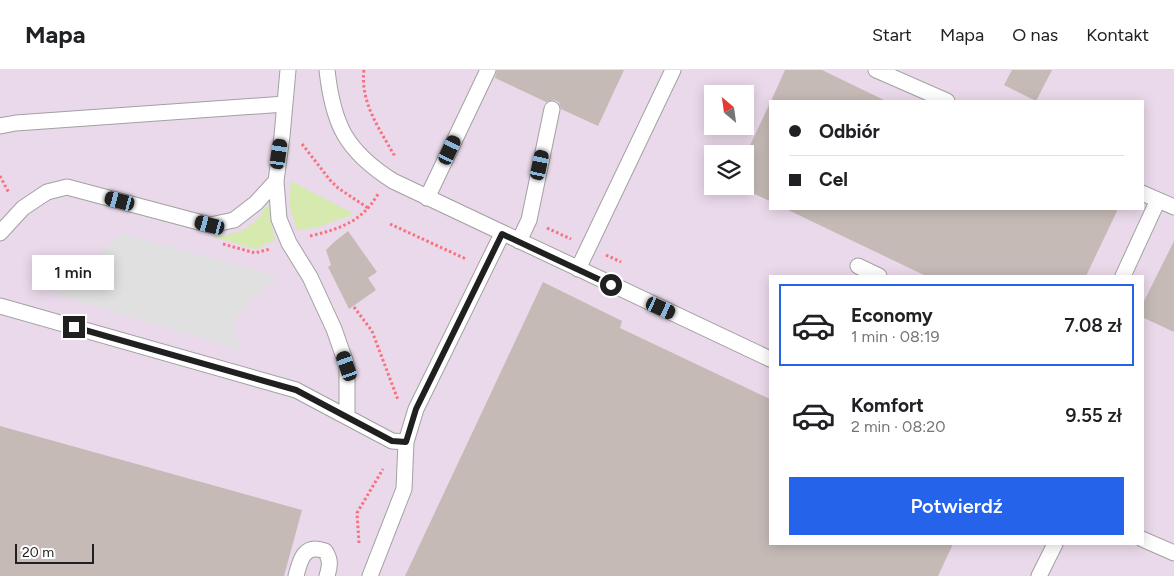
<!DOCTYPE html>
<html lang="pl">
<meta charset="utf-8">
<style>
:root{--surface:#fff;--page:#f2f2f2;--text:#202124;--muted:#757577;--line:#e0e0e0;--accent:#2563eb}
body{margin:0;font-family:Figtree,sans-serif;background:var(--page);color:var(--text);height:100vh;display:flex;flex-direction:column;font-size:19px;white-space:nowrap}
*{box-sizing:border-box;margin:0}
p{font-size:16px;color:var(--muted)}
.icon{flex:none;width:28px;height:28px;fill:none;stroke:currentColor;stroke-width:2;stroke-linecap:round;stroke-linejoin:round}
.map{position:relative;flex:1;overflow:hidden}
.details{position:absolute;left:769px;top:205px;width:375px;height:270px;display:flex;flex-direction:column;background:var(--surface);border-radius:0px;box-shadow:0 2px 12px #0003}
.details>*{flex:none}
.top-card{position:absolute;left:769px;top:30px;width:375px;height:110px;border-radius:0px;box-shadow:0 2px 12px #0003;display:grid;align-content:center;height:110px;padding:0 20px;background:var(--surface)}
.needle{width:32px;rotate:331deg}
.buttons{position:absolute;left:704px;top:15px;display:grid;gap:10px}
.buttons a{display:grid;place-items:center;width:50px;height:50px;border-radius:0px;background:var(--surface);box-shadow:0 2px 12px #0003;font-size:25px}
.scale{position:absolute;left:15px;bottom:12px;width:79px;box-sizing:border-box;padding-left:5px;border:2px solid #202020;border-top:0;font-size:14px;line-height:18px;white-space:nowrap;color:#202020;-webkit-text-stroke:4px #fff;paint-order:stroke}
.end{position:absolute;width:22px;height:22px;margin:-11px;border:6px solid #202020;background:#fff;box-shadow:0 0 0 2px #fff}
.from{border-radius:50%}
.bubble{position:absolute;height:35px;border-radius:0px;background:var(--surface);box-shadow:0 2px 12px #0003;font-size:16px;font-weight:600;line-height:35px;text-align:center}
.car{position:absolute;width:15px;height:30px;margin:-15px -8px;border-radius:6px;box-shadow:0 0 4px 1px #0007;background:linear-gradient(#222 24%,#8ab4d8 0 40%,#222 0 76%,#8ab4d8 0 86%,#222 0)}
.top-card b{display:flex;align-items:center;gap:18px;height:48px;font-size:19px}
.top-card b+b{border-top:1px solid var(--line)}
.top-card i{width:12px;height:12px;background:var(--text)}
ul{padding:9px 0 0;list-style:none}
li{display:flex;align-items:center;gap:15px;height:82px;margin:0 10px 8px;padding:0 10px;border:2px solid transparent;border-radius:0px}
li div{flex:1}
li b{display:block;font-size:19px}
li em{font-style:normal;font-weight:600}
li.active{border-color:var(--accent)}
li>.icon{width:45px;height:45px;stroke-width:1.5}
.button{display:flex;gap:10px;margin-top:auto;padding:10px 20px}
.button a{flex:1;height:58px;border-radius:0px;background:var(--accent);color:#fff;font-size:20px;font-weight:600;line-height:58px;text-align:center}
header{display:flex;align-items:center;gap:30px;box-sizing:border-box;height:70px;padding:0 25px;background:var(--surface);border-bottom:1px solid var(--line)}
header strong{font-size:24px}
nav{display:flex;gap:28px;margin-inline-start:auto;font-size:18px}
.map>svg:first-child{display:block}
.industrial{fill:#ead9ea;fill-rule:evenodd}
.grass{fill:#d6e9ae}
.parking{fill:#e0e0e0}
.building{fill:#c5bab6}
.lines{fill:none;stroke-linecap:round;stroke-linejoin:round}
.lane-casing{stroke:#a1a1a1;stroke-width:17}
.path{stroke:#f8717c;stroke-width:3;stroke-dasharray:2.5 2.5;stroke-linecap:butt}
.lane{stroke:#fff;stroke-width:15}
.route{stroke:#202020;stroke-width:6}
</style>
<header>
<strong>Mapa</strong>
<nav><a>Start</a><a>Mapa</a><a>O nas</a><a>Kontakt</a></nav>
</header>
<div class="map">
<svg width="1174" height="506" viewBox="0 0 1174 506">
<rect width="100%" height="100%" fill="#f1ece7"/>
<path class="industrial" d="M 0,0 L 1174,0 L 1174,506 L 0,506 ZM 712,24 L 745,24 L 745,56 L 712,56 ZM 770,31 L 1142,31 L 1142,139 L 770,139 ZM 712,84 L 745,84 L 745,116 L 712,116 ZM 770,206 L 1142,206 L 1142,474 L 770,474 Z"/>
<path class="grass" d="M 291,111 L 354,144 L 318,157 L 297,160 L 289,135 Z
M 266,136 L 270,137 L 270,149 L 275,170 L 255,179 L 208,165 C 228,167 247,162 260,146 C 262,142 264,139 266,136 Z"/>
<path class="parking" d="M 120,163 L 278,206 L 237,245 L 233,256 L 235,268 L 242,280 L 54,224 L 75,210 Z"/>
<path class="building" d="M 497,0 L 624,0 L 598,56 L 561,39 L 559,32 L 554,30 L 546,32 L 495,8 Z
M 785,0 L 822,0 L 886,31 L 771,31 Z
M 1012,0 L 1052,0 L 1036,31 L 1004,15 Z
M 770,33 L 770,131 L 745,120 L 745,86 Z
M 786,139 L 1118,139 L 1086,206 L 926,206 Z
M 348,161 L 377,202 L 368,208 L 376,220 L 349,239 L 328,197 L 331,195 L 326,180 L 333,173 Z
M 1174,171 L 1174,262 L 1142,247 L 1142,235 Z
M 543,212 L 622,251 L 620,258 L 770,329 L 770,474 L 953,474 L 938,506 L 405,506 Z
M 0,356 L 302,440 L 284,506 L 0,506 Z"/>
<g class="lines">
<g class="lane-casing">
<path id="lane" d="M 288,0 L 282,66 L 276,111 L 279,149 L 289,173 L 310,207 L 334,259 L 347,296 L 347,346
M 327,0 C 333,55 346,81 393,111 L 770,289
M 876,0 L 947,31
M 0,56 L 16,53 L 285,34
M 1142,123 L 1174,137
M 427,128 L 488,0
M 0,163 L 23,138 L 47,122 L 67,117 L 210,155 L 234,150 L 256,133 L 276,111
M 519,171 L 529,150 L 552,39
M 858,196 L 879,206
M 578,199 L 673,0
M 1123,206 L 1158,130
M 0,236 L 296,320 L 392,371 L 406,372
M 1142,469 L 1174,483
M 296,506 C 300,490 304,473 325,481 C 331,490 330,496 327,506
M 370,506 L 404,419 L 406,372 L 416,339 L 502,164
M 1039,506 L 1055,474"/>
</g>
<path class="path" d="M 364,0 C 360,32 379,58 394,85 L 394,87
M 302,74 L 330,110 L 338,118 L 368,138
M 0,106 L 9,123
M 390,154 L 466,189
M 547,158 L 571,169
M 310,166 C 339,159 362,152 378,124
M 223,174 L 255,183 L 270,179
M 606,185 L 621,192
M 354,237 L 372,261 L 398,330
M 359,473 L 357,443 L 383,399"/>
<use href="#lane" class="lane"/>
</g>
<g class="lines">
<path class="route" d="M 74,257 L 296,320 L 392,371 L 406,372 L 416,339 L 502,164 L 611,215"/>
</g>
</svg>
<div class="buttons">
<a><svg class="needle" viewBox="-14 -14 28 28"><path d="M0-13l5 13h-10z" fill="#e53935"/><path d="M0 13l5-13h-10z" fill="#757577"/></svg></a>
<a><svg class="icon" aria-label="layers" viewBox="0 0 24 24"><path d="M12 4l9 5-9 5-9-5zM3 14l9 5 9-5"/></svg></a>
</div>
<div class="scale">20 m</div>
<i class="end from" style="left:611px;top:215px"></i>
<i class="end" style="left:74px;top:257px"></i>
<div class="bubble" style="left:32px;top:185px;width:82px">1 min</div>
<i class="car" style="left:450px;top:80px;rotate:25deg"></i>
<i class="car" style="left:279px;top:84px;rotate:8deg"></i>
<i class="car" style="left:540px;top:95px;rotate:12deg"></i>
<i class="car" style="left:120px;top:131px;rotate:285deg"></i>
<i class="car" style="left:210px;top:155px;rotate:285deg"></i>
<i class="car" style="left:661px;top:238px;rotate:115deg"></i>
<i class="car" style="left:347px;top:296px;rotate:341deg"></i>
<div class="top-card">
<b><i class="from"></i>Odbiór</b>
<b><i></i>Cel</b>
</div>
<section class="details">
<ul>
<li class="active"><svg class="icon" aria-label="car" viewBox="0 0 24 24"><path d="M5 17H2v-5l4-1 3-4h7l3 4 3 1v5h-3M9 17h6M6 11h13"/><circle cx="7" cy="17" r="2"/><circle cx="17" cy="17" r="2"/></svg><div><b>Economy</b><p>1 min · 08:19</p></div><em>7.08 zł</em></li>
<li><svg class="icon" aria-label="car" viewBox="0 0 24 24"><path d="M5 17H2v-5l4-1 3-4h7l3 4 3 1v5h-3M9 17h6M6 11h13"/><circle cx="7" cy="17" r="2"/><circle cx="17" cy="17" r="2"/></svg><div><b>Komfort</b><p>2 min · 08:20</p></div><em>9.55 zł</em></li>
</ul>
<div class="button"><a>Potwierdź</a></div>
</section>
</div>
